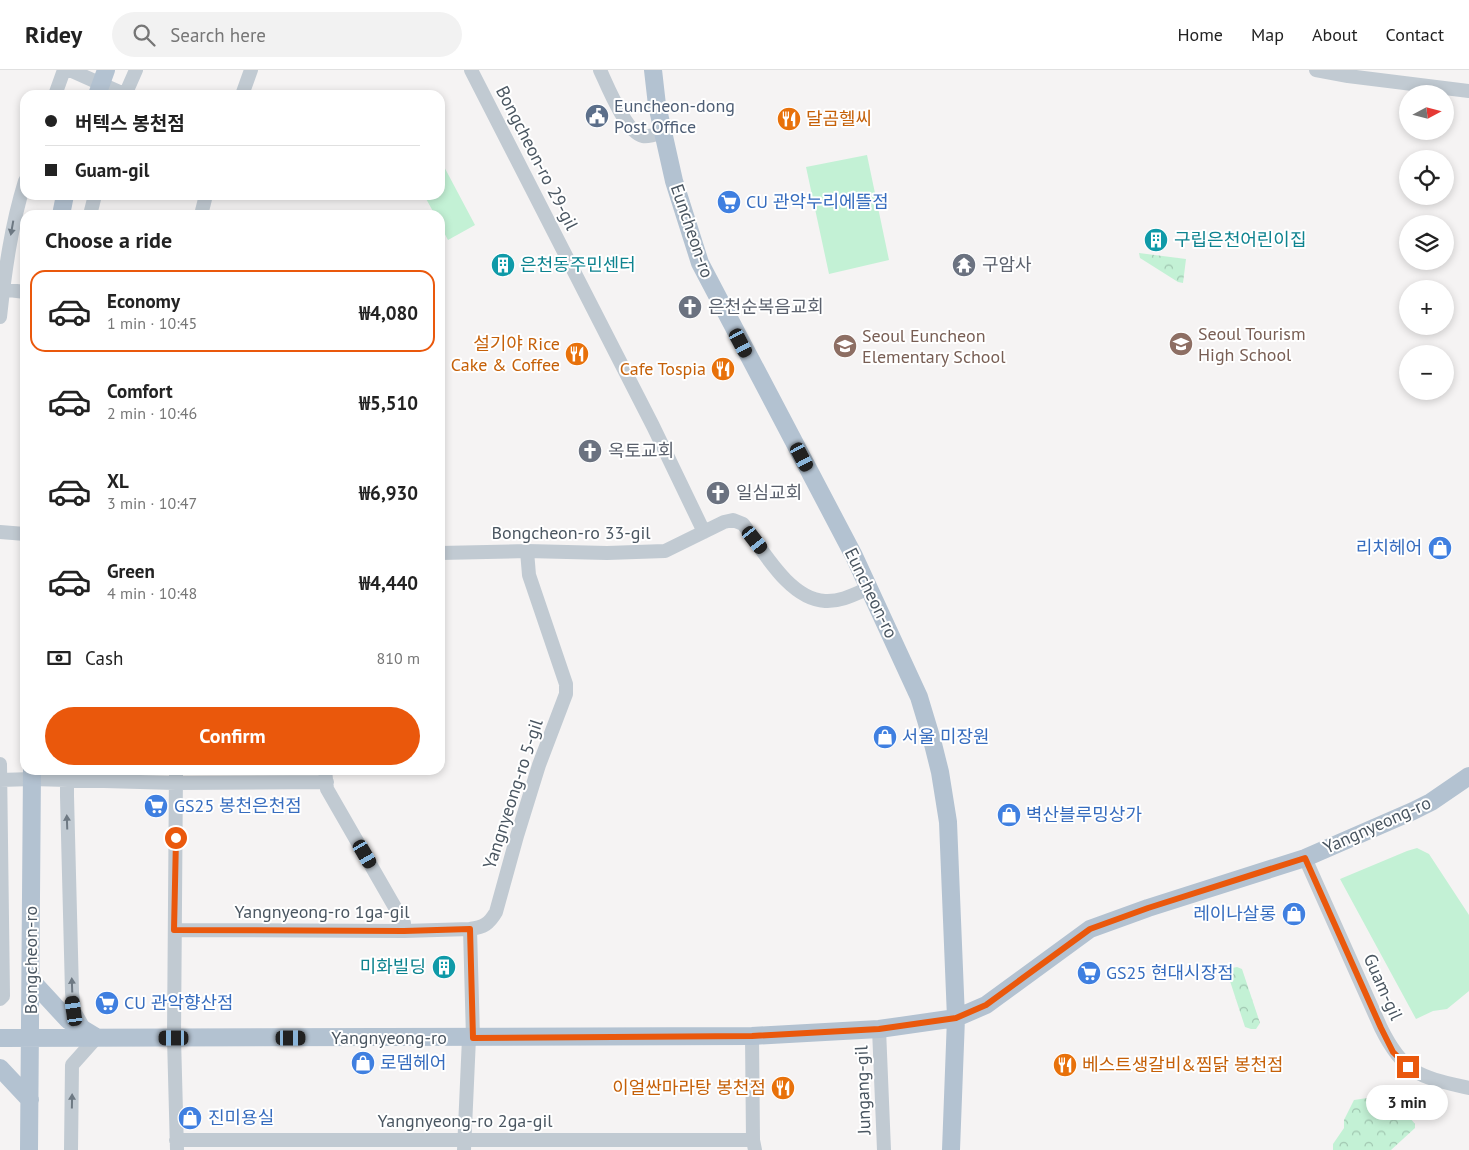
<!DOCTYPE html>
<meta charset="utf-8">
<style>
:root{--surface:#fff;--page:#f2f2f2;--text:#222;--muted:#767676;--line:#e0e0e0;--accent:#ea580c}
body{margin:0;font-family:"PT Sans","Noto Sans KR",sans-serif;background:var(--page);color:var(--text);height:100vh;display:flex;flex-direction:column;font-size:19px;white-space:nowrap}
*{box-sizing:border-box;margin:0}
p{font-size:16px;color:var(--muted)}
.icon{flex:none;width:28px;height:28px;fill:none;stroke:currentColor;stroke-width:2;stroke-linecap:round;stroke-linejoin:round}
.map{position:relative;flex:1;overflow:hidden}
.details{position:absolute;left:20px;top:140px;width:425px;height:565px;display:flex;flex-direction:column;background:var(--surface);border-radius:15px;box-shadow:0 2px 8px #0003}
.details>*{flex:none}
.hud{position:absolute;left:20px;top:20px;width:425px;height:110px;border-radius:15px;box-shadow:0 2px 8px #0003;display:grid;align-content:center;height:110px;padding:0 25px;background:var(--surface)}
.needle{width:32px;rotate:83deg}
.fabs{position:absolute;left:1399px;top:15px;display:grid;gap:10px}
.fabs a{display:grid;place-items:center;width:55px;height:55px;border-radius:50%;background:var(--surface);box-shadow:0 2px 8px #0003;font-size:25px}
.end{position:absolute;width:22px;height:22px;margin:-11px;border:6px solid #ea580c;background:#fff;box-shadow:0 0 0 2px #fff}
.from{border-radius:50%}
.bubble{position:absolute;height:35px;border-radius:18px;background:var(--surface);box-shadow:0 2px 8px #0003;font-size:16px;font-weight:700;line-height:35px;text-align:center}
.car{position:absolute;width:15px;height:30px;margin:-15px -8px;border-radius:6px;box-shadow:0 0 4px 1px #0007;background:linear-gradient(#222 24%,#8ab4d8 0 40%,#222 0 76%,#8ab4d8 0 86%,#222 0)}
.hud b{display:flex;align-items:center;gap:18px;height:48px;font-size:19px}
.hud b+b{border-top:1px solid var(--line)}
.hud i{width:12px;height:12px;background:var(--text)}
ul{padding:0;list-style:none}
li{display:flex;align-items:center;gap:15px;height:82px;margin:0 10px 8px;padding:0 15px;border:2px solid transparent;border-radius:15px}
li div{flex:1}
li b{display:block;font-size:19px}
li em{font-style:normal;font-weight:700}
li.current{border-color:var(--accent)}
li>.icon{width:45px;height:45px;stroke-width:1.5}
h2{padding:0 25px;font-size:22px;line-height:60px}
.pay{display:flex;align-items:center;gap:12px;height:55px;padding:0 25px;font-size:19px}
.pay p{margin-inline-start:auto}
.primary-button{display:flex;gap:10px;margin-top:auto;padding:10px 25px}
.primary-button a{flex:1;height:58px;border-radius:30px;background:var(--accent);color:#fff;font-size:20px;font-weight:700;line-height:58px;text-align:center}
header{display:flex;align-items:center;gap:30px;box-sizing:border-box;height:70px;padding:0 25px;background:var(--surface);border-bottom:1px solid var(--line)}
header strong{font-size:24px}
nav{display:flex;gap:28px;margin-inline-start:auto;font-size:18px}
.search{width:350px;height:45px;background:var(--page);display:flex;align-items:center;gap:12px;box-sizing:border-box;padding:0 18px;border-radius:28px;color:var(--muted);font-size:19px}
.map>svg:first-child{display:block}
.grass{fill:#c3f1d5}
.forest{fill:url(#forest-crowns)}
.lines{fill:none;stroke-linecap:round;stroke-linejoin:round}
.minor{stroke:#c1cad2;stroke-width:14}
.major{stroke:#b3c2d1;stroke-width:18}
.oneway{fill:#6e7983}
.route{stroke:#ea580c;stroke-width:6}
.labels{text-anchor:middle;stroke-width:4;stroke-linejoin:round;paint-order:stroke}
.service-label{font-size:18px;fill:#4e5e75;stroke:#fff;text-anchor:start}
.food-label{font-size:18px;fill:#c56008;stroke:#fff;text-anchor:end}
.street-label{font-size:18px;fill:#4a5661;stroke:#fff}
.shop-label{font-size:18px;fill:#366cbe;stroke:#fff;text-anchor:start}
.culture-label{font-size:18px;fill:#0d838f;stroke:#fff;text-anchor:start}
.worship-label{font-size:18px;fill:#5b616d;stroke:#fff;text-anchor:start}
.education-label{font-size:18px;fill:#785e54;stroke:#fff;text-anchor:start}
</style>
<header>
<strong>Ridey</strong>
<div class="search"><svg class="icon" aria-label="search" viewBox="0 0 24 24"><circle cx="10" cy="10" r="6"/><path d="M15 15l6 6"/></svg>Search here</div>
<nav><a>Home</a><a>Map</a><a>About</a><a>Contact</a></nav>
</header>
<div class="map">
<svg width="1469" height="1080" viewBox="0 0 1469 1080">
<defs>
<pattern id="forest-crowns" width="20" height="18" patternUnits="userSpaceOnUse" patternTransform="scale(1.25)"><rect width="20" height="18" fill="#c3f1d5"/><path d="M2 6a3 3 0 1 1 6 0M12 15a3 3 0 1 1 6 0" fill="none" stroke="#a0c6b0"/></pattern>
</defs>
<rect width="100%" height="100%" fill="#f5f3f3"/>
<path class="grass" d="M 867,85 L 889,190 L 829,204 L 806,97 Z
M 440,89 L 475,155 L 448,170 L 440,155 L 440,145 L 435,145 L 424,125 L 440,125 Z
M 1417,778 L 1429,784 L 1469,845 L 1469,921 L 1447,939 L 1433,941 L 1416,949 L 1340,809 L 1407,781 Z"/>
<path class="forest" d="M 1139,183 L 1186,189 L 1183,213 L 1178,212 L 1140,188 Z
M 1237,897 L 1242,899 L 1260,953 L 1256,959 L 1251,959 L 1245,957 L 1229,908 L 1228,902 L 1232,898 Z
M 1387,1025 L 1397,1032 L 1415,1054 L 1415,1058 L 1391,1080 L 1333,1080 L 1333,1074 L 1344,1058 L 1344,1050 L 1354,1030 Z"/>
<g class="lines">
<path class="minor" d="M 70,0 L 126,25
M 471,0 L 653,356 L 704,462
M 600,0 C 607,15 626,63 643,66 C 649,67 657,64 663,62
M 1316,0 L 1348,6 L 1469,21
M 55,25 L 64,0
M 125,25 L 136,0
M 242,25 L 251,0
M 90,145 L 95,125
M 201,145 L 206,125
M 0,219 L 25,222
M 0,247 C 5,201 11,156 25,111
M 0,462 L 25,464
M 440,483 L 527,481 L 607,483 L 665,481 L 724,452 L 733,450 L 743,454 C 763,480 789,529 825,531 C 841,532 855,524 869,518
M 0,694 L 3,926 L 0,929
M 67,700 L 67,726 L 72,922 L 74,941 L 85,960
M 176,700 L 174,968 L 177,1080
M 325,700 L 327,719 L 404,853 L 404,861
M 0,710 L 32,709 L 176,713 L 327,712
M 1305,788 L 1381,958 C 1404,1005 1421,1007 1469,1018
M 175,860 L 404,861 L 470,859
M 879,959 L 884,1080
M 752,966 L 753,1070 L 755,1080
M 473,968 L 470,859 C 484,857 489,854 496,842 L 517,766 L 539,695 L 566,624 L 566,614 L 529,505 L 527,481
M 176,1070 L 753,1070
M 71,1080 L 72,995 L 97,967
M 464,1080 L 469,968"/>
<path class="major" d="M 653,0 L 657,35 L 674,111 L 700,193 L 854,486 L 919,627 L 932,670 L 940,702 L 948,752 L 956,948 L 951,1080
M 97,25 L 106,0
M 61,145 L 65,125
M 31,910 L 68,950 L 96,967
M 0,968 L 752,966 L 879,959 L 956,948 L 986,935 L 1090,859 L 1148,838 L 1305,788 L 1413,741 L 1431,732 L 1469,706
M 0,998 L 30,1030
M 29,1080 L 32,700"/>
</g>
<defs><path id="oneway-solid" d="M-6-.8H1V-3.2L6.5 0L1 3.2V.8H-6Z" transform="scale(1.25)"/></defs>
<g class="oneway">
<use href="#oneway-solid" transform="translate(12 158) rotate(100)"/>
<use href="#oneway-solid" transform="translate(67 752) rotate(-92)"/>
<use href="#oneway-solid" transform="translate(72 915) rotate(-92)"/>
<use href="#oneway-solid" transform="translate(72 1031) rotate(-89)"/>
</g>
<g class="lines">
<path class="route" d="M 176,768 L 174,860 L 404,861 L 470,859 L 473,968 L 752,966 L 879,959 L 956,948 L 986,935 L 1090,859 L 1148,838 L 1305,788 L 1381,958 L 1393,982 L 1408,997"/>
</g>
<defs>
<g id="civic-disc" transform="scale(1.25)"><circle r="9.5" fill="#5c6f8a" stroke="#fff"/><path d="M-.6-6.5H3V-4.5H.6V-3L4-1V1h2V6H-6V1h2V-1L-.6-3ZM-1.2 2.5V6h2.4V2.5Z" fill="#fff"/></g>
<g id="restaurant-disc" transform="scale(1.25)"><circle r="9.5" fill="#e8710a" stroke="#fff"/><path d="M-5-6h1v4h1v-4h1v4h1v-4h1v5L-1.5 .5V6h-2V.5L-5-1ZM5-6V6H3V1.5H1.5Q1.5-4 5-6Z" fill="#fff"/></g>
<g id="supermarket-disc" transform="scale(1.25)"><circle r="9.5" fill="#3f7fe0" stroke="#fff"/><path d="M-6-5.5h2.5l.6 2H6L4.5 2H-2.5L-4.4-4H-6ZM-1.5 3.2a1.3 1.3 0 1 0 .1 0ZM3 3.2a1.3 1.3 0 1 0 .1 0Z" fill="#fff"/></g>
<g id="building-disc" transform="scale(1.25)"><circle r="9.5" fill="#0f9aa8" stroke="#fff"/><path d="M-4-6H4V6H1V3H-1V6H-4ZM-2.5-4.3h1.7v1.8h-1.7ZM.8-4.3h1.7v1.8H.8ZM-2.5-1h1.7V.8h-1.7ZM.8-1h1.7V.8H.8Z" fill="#fff"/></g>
<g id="temple-disc" transform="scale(1.25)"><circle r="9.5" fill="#6b7280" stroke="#fff"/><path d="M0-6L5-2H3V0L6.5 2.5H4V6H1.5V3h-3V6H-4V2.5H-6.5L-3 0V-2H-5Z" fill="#fff"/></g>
<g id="church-disc" transform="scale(1.25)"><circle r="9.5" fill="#6b7280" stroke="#fff"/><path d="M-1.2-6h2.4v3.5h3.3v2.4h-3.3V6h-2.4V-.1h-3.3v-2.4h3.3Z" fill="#fff"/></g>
<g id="school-disc" transform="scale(1.25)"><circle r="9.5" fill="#8d6e63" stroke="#fff"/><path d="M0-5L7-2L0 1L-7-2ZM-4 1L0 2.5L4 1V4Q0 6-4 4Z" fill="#fff"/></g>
<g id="shop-disc" transform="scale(1.25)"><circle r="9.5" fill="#3f7fe0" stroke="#fff"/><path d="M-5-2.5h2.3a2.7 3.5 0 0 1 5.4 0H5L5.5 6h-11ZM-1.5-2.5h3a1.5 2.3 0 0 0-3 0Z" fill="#fff"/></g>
</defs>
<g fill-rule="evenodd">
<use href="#civic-disc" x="597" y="46"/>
<use href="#restaurant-disc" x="789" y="49"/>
<use href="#supermarket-disc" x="729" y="132"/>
<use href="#building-disc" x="1156" y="170"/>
<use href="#building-disc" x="503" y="195"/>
<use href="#temple-disc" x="964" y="195"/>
<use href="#church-disc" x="690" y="237"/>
<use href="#school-disc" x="1181" y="274"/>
<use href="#school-disc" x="845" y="276"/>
<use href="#restaurant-disc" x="577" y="284"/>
<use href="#restaurant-disc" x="723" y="299"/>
<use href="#church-disc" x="590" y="381"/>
<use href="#church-disc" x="718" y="423"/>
<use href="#shop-disc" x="1440" y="478"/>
<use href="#shop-disc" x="885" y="667"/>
<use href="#supermarket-disc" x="156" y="736"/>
<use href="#shop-disc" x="1009" y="745"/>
<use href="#shop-disc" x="1294" y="844"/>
<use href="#building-disc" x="444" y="897"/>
<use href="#supermarket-disc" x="1089" y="903"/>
<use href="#supermarket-disc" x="107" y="933"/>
<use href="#shop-disc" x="363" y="993"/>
<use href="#restaurant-disc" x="1065" y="995"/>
<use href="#restaurant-disc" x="783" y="1018"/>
<use href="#shop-disc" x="190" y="1048"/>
</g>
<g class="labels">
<g class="service-label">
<text x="614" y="42">Euncheon-dong<tspan x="614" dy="21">Post Office</tspan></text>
</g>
<g class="food-label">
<text x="806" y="55" text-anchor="start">달곰헬씨</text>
<text x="560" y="280">설기야 Rice<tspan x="560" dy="21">Cake &amp; Coffee</tspan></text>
<text x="706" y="305">Cafe Tospia</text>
<text x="1082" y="1001" text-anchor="start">베스트생갈비&amp;찜닭 봉천점</text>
<text x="766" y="1024">이얼싼마라탕 봉천점</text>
</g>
<g class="street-label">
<text transform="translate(537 88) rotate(63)" y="6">Bongcheon-ro 29-gil</text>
<text transform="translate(692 161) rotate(71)" y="6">Euncheon-ro</text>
<text x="571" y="469">Bongcheon-ro 33-gil</text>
<text transform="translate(871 523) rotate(64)" y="6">Euncheon-ro</text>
<text transform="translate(513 724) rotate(-72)" y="6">Yangnyeong-ro 5-gil</text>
<text transform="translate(1377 755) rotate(-24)" y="6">Yangnyeong-ro</text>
<text x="322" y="848">Yangnyeong-ro 1ga-gil</text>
<text transform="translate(31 890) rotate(-90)" y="6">Bongcheon-ro</text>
<text transform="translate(1383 917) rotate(66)" y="6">Guam-gil</text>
<text x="389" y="974">Yangnyeong-ro</text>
<text transform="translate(863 1020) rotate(-92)" y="6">Jungang-gil</text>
<text x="465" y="1057">Yangnyeong-ro 2ga-gil</text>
</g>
<g class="shop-label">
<text x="746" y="138">CU 관악누리에뜰점</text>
<text x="1422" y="484" text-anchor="end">리치헤어</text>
<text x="902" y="673">서울 미장원</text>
<text x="174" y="742">GS25 봉천은천점</text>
<text x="1026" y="751">벽산블루밍상가</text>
<text x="1276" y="850" text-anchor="end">레이나살롱</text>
<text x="1106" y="909">GS25 현대시장점</text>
<text x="124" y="939">CU 관악향산점</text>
<text x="380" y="999">로뎀헤어</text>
<text x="208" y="1054">진미용실</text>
</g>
<g class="culture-label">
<text x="1174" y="176">구립은천어린이집</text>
<text x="520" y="201">은천동주민센터</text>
<text x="426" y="903" text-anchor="end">미화빌딩</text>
</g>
<g class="worship-label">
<text x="982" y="201">구암사</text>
<text x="708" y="243">은천순복음교회</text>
<text x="608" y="387">옥토교회</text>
<text x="736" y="429">일심교회</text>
</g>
<g class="education-label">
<text x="1198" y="270">Seoul Tourism<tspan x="1198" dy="21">High School</tspan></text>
<text x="862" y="272">Seoul Euncheon<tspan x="862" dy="21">Elementary School</tspan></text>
</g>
</g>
</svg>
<div class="fabs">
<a><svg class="needle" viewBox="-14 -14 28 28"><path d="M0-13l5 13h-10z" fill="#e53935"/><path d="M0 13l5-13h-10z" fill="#767676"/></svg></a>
<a><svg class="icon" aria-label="locate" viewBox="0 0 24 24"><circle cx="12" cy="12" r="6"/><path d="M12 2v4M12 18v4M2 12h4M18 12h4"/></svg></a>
<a><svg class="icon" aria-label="layers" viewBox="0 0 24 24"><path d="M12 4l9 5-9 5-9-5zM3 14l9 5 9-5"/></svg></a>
<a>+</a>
<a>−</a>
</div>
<i class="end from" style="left:176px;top:768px"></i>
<i class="end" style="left:1408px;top:997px"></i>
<div class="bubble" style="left:1366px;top:1015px;width:82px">3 min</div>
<i class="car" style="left:741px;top:273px;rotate:152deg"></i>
<i class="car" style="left:802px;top:387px;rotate:152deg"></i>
<i class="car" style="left:755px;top:470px;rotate:142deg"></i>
<i class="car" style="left:365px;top:784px;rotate:150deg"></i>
<i class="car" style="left:74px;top:941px;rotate:352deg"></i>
<i class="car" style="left:174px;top:968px;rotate:270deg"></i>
<i class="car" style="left:291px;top:968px;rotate:90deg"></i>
<div class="hud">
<b><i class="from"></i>버텍스 봉천점</b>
<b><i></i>Guam-gil</b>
</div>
<section class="details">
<h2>Choose a ride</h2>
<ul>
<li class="current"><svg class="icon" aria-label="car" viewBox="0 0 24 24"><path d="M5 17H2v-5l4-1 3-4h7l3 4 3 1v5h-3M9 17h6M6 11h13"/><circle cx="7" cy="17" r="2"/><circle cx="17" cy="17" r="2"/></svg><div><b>Economy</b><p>1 min · 10:45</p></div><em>₩4,080</em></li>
<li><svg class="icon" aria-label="car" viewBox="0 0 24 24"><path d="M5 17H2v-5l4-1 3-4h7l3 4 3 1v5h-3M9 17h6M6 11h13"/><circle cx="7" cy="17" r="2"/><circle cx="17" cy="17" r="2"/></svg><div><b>Comfort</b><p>2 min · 10:46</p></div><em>₩5,510</em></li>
<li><svg class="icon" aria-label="car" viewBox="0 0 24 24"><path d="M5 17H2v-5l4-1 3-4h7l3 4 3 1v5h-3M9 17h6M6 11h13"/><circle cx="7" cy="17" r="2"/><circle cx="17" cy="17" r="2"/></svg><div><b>XL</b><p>3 min · 10:47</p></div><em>₩6,930</em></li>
<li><svg class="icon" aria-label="car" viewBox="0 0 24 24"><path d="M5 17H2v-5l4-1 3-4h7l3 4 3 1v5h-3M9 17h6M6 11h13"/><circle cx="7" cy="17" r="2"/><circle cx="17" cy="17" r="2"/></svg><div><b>Green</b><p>4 min · 10:48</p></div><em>₩4,440</em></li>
</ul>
<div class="pay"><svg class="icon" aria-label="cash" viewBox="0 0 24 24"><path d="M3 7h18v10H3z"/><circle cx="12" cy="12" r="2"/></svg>Cash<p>810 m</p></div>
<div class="primary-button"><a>Confirm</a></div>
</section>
</div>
